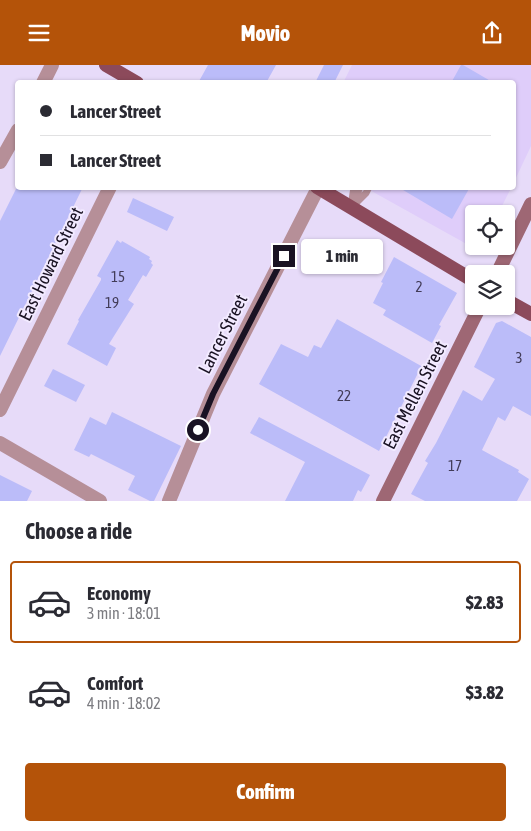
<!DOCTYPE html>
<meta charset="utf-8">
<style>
:root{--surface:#fff;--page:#f2f2f3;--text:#2b2b33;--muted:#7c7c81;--line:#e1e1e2;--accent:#b45309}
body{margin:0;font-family:"Asap Condensed",sans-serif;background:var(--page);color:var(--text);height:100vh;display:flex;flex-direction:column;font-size:19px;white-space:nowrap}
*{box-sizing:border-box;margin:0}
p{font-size:16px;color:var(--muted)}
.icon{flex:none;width:28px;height:28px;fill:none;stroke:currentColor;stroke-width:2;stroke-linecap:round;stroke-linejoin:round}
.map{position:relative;height:436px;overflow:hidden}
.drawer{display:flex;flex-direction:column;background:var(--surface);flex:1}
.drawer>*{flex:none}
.guide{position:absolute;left:15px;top:15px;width:501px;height:110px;border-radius:5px;box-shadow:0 1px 4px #0004;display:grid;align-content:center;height:110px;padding:0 25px;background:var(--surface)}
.fabs{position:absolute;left:465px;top:140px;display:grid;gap:10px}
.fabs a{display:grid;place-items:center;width:50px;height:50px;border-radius:5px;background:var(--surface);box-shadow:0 1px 4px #0004;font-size:25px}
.end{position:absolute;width:22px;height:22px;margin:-11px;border:6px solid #191223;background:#fff;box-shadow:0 0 0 2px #fff}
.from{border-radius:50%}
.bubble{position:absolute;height:35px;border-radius:5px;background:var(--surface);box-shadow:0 1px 4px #0004;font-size:16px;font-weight:800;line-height:35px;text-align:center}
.guide b{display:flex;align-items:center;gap:18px;height:48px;font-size:19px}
.guide b+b{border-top:1px solid var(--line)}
.guide i{width:12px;height:12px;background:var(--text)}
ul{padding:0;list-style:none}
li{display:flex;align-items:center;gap:15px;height:82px;margin:0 10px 8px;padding:0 15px;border:2px solid transparent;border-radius:5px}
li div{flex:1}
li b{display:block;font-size:19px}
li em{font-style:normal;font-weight:800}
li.selected{border-color:var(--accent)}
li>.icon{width:45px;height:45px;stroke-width:1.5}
h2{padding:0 25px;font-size:22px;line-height:60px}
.cta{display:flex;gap:10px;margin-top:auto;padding:10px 25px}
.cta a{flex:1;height:58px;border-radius:5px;background:var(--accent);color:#fff;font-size:20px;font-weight:800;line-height:58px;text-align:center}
header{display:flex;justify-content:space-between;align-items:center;height:65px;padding:0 25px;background:var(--accent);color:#fff;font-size:22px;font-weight:800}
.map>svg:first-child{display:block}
.built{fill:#dfcdfa}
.building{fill:#bbbcf9}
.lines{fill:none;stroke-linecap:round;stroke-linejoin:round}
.service{stroke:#b68f98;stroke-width:7}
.minor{stroke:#b68f98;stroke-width:14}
.secondary{stroke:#9e6774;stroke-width:14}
.primary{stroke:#8c4a5b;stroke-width:14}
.route{stroke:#191223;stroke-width:6}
.labels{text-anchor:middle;stroke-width:4;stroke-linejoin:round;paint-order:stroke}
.number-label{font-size:15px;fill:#423c58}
.street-label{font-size:18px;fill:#191223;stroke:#f2eaff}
</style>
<header><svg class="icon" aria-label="menu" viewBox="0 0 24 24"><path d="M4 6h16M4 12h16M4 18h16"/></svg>Movio<svg class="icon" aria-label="share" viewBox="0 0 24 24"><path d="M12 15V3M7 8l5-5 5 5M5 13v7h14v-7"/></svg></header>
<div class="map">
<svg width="531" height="436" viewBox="0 0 531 436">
<rect width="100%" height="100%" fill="#e7dbf9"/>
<path class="built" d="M 352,0 L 531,0 L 531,81 L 514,117 L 514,18 L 343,18 Z
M 366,123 L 511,123 L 498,149 L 474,149 L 474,181 L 482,181 L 481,183 L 475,185 L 463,177 Z"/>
<path class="building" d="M 208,0 L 276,0 L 266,18 L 198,18 Z
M 324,0 L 343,0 L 334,18 L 315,18 Z
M 461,0 L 463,0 L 494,18 L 451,18 Z
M 17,122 L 83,122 L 0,291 L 0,156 Z
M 398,122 L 470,122 L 452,154 Z
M 133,133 L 174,152 L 167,166 L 127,147 Z
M 117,175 L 121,178 L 122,176 L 150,192 L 149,194 L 152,196 L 151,198 L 153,200 L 146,212 L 143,210 L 128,235 L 134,239 L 109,279 L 116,283 L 107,301 L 67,279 L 79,256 L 78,255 L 101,215 L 101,213 L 97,211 Z
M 394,192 L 457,228 L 439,260 L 441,261 L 432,278 L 383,250 L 386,245 L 373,238 L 383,218 L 381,217 Z
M 337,254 L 423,302 L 419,306 L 379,386 L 259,319 L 281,279 L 308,292 L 314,280 L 321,283 Z
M 502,256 L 531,272 L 531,351 L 513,341 L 505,356 L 498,352 L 482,385 L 519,405 L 518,407 L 529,414 L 517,436 L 425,436 L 411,429 L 428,398 L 425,396 L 436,378 L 463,325 L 482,336 L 495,314 L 474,302 L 496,258 Z
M 53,304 L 85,320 L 76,337 L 44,321 Z
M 112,347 L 181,381 L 154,436 L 150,436 L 128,425 L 135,411 L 91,389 L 89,392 L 74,385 L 90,352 L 106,360 Z
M 259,352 L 370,410 L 361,427 L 358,425 L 353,436 L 285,436 L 305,397 L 250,368 Z
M 0,410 L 32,426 L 27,436 L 0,436 Z"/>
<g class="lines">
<path class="service" d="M 352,135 L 354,122
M 353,138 L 360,122
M 351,143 L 366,128 L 369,122"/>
<path class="minor" d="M 43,18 L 52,0
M 0,97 L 18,65
M 0,345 L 110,122
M 0,378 L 100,436
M 169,436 L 213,329 L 318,123"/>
<path class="secondary" d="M 497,209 L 531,139
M 383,436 L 480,241"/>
<path class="primary" d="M 106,0 L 137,18
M 317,122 L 474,216
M 506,235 L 531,249"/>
</g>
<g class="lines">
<path class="route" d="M 198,365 L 213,329 L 284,191"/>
</g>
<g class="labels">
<g class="number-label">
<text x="118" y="217">15</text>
<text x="419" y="227">2</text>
<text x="112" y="243">19</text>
<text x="519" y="298">3</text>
<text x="344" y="336">22</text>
<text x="455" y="406">17</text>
</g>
<g class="street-label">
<text transform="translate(51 199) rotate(-64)" y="6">East Howard Street</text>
<text transform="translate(223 269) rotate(-63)" y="6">Lancer Street</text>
<text transform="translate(415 330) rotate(-63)" y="6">East Mellen Street</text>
</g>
</g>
</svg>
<div class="fabs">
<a><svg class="icon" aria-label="locate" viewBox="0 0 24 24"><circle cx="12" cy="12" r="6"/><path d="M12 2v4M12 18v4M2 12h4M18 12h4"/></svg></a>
<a><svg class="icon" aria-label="layers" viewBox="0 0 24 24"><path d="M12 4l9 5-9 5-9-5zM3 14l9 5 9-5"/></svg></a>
</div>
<i class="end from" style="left:198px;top:365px"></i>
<i class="end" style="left:284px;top:191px"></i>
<div class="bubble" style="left:301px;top:174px;width:82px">1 min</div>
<div class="guide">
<b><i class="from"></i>Lancer Street</b>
<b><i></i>Lancer Street</b>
</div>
</div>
<section class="drawer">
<h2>Choose a ride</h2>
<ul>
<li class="selected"><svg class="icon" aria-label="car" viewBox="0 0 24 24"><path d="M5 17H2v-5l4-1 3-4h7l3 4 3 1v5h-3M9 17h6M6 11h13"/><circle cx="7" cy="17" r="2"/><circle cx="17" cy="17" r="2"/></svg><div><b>Economy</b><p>3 min · 18:01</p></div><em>$2.83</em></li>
<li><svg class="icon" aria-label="car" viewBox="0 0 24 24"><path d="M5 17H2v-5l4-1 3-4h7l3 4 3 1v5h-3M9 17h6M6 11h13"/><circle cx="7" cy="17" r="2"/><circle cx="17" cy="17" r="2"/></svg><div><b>Comfort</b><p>4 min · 18:02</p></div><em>$3.82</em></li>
</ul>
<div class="cta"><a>Confirm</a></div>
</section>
